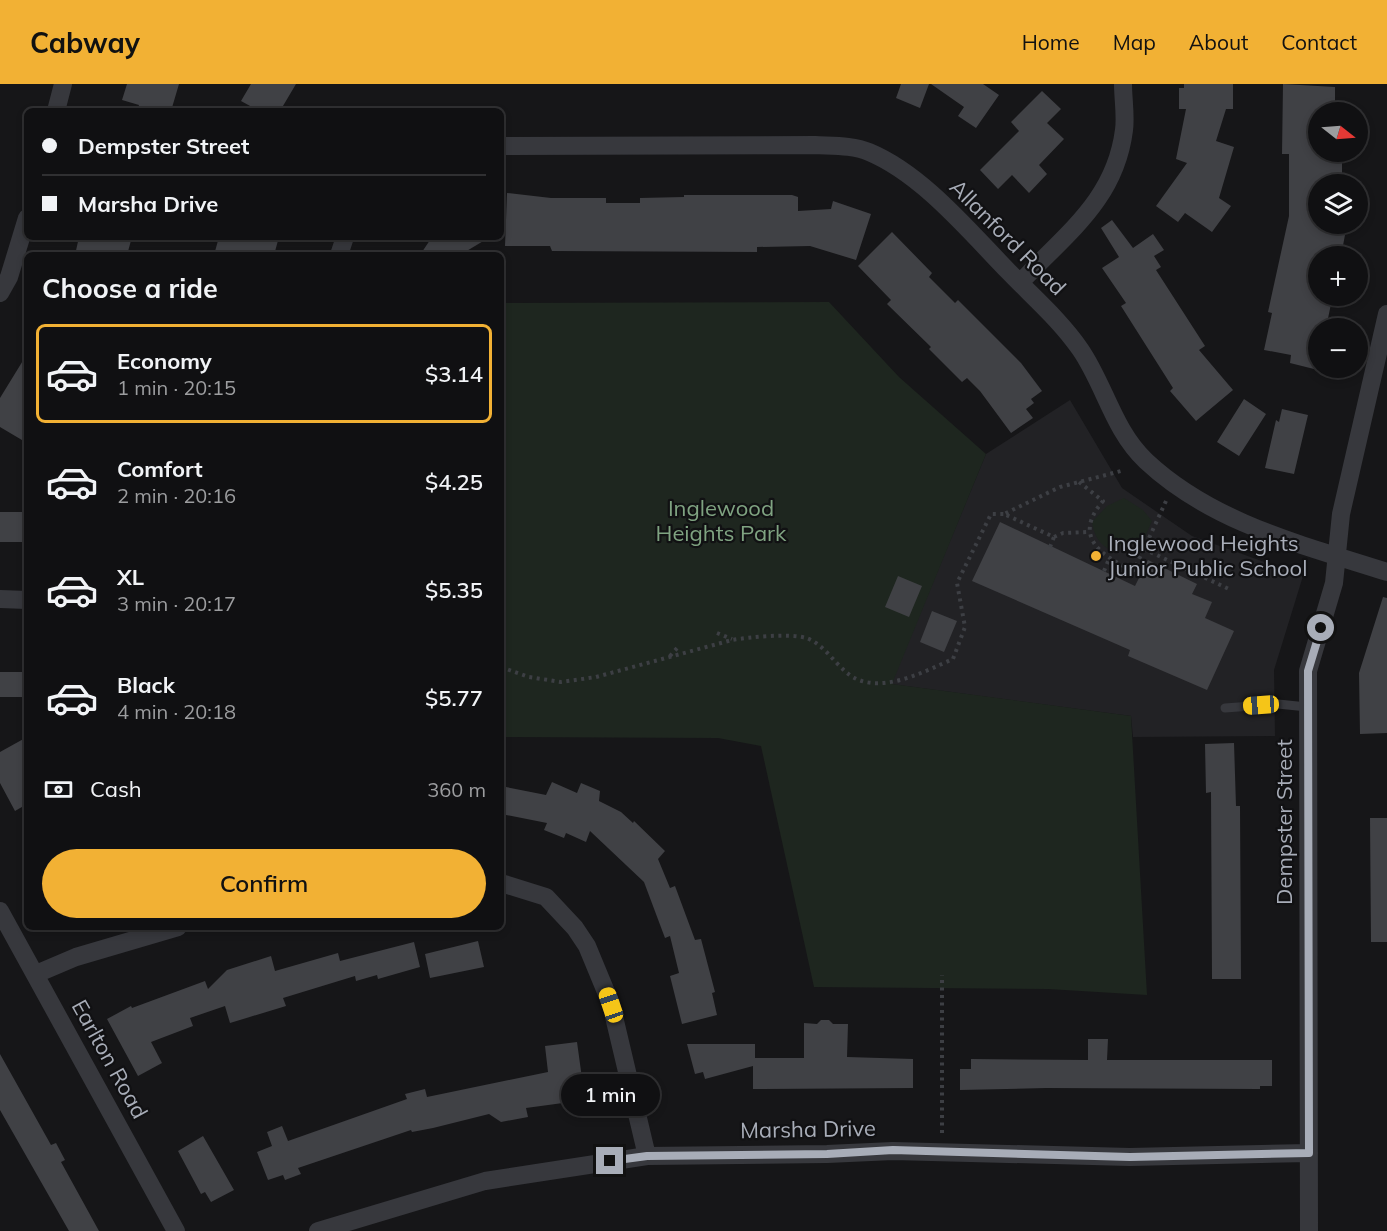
<!DOCTYPE html>
<meta charset="utf-8">
<style>
:root{--surface:#101012;--page:#1e1e20;--text:#f1f3f6;--muted:#9c9d9f;--line:#303032;--accent:#f2b134}
body{margin:0;font-family:Mulish,sans-serif;background:var(--page);color:var(--text);height:100vh;display:flex;flex-direction:column;font-size:22px;white-space:nowrap}
*{box-sizing:border-box;margin:0}
p{font-size:20px;color:var(--muted)}
.icon{flex:none;width:33px;height:33px;fill:none;stroke:currentColor;stroke-width:2;stroke-linecap:round;stroke-linejoin:round}
.map{position:relative;flex:1;overflow:hidden}
.side{position:absolute;left:24px;top:168px;width:480px;height:678px;display:flex;flex-direction:column;background:var(--surface);border-radius:9px;box-shadow:0 3px 9px #0003,0 0 0 2px var(--line)}
.side>*{flex:none}
.top-card{position:absolute;left:24px;top:24px;width:480px;height:132px;border-radius:9px;box-shadow:0 3px 9px #0003,0 0 0 2px var(--line);display:grid;align-content:center;height:132px;padding:0 18px;background:var(--surface)}
.needle{width:39px;rotate:107deg}
.fabs{position:absolute;left:1308px;top:18px;display:grid;gap:12px}
.fabs a{display:grid;place-items:center;width:60px;height:60px;border-radius:50%;background:var(--surface);box-shadow:0 3px 9px #0003,0 0 0 2px var(--line);font-size:30px}
.end{position:absolute;width:27px;height:27px;margin:-14px;border:8px solid #a8adb8;background:#111;box-shadow:0 0 0 3px #111}
.from{border-radius:50%}
.bubble{position:absolute;height:42px;border-radius:21px;background:var(--surface);box-shadow:0 3px 9px #0003,0 0 0 2px var(--line);font-size:20px;font-weight:600;line-height:42px;text-align:center}
.car{position:absolute;width:18px;height:36px;margin:-18px -9px;border-radius:8px;box-shadow:0 0 4px 2px #0007;background:linear-gradient(#f5c518 24%,#345 0 40%,#f5c518 0 76%,#345 0 86%,#f5c518 0)}
.top-card b{display:flex;align-items:center;gap:21px;height:57px;font-size:22px}
.top-card b+b{border-top:2px solid var(--line)}
.top-card i{width:15px;height:15px;background:var(--text)}
ul{padding:0;list-style:none}
li{display:flex;align-items:center;gap:18px;height:99px;margin:0 12px 9px;padding:0 6px;border:3px solid transparent;border-radius:9px}
li div{flex:1}
li b{display:block;font-size:22px}
li em{font-style:normal;font-weight:600}
li.selected{border-color:var(--accent)}
li>.icon{width:54px;height:54px;stroke-width:1.5}
h2{padding:0 18px;font-size:27px;line-height:72px}
.pay{display:flex;align-items:center;gap:15px;height:66px;padding:0 18px;font-size:22px}
.pay p{margin-inline-start:auto}
.cta{display:flex;gap:12px;margin-top:auto;padding:12px 18px}
.cta a{flex:1;height:69px;border-radius:36px;background:var(--accent);color:#111;font-size:24px;font-weight:600;line-height:69px;text-align:center}
header{display:flex;align-items:center;gap:36px;box-sizing:border-box;height:84px;padding:0 30px;background:var(--accent);color:#111}
header strong{font-size:28px}
nav{display:flex;gap:33px;margin-inline-start:auto;font-size:21px}
.map>svg:first-child{display:block}
.built{fill:#222225}
.green{fill:#1e261f}
.building{fill:#404145}
.lines{fill:none;stroke-linecap:round;stroke-linejoin:round}
.path{stroke:#3d3f44;stroke-width:4;stroke-dasharray:3 4.5;stroke-linecap:butt}
.service{stroke:#37383d;stroke-width:9}
.minor{stroke:#37383d;stroke-width:18}
.route{stroke:#a8adb8;stroke-width:8}
.poi-dot{fill:#f2b134;stroke:#111113;stroke-width:2}
.labels{text-anchor:middle;stroke-width:4.5;stroke-linejoin:round;paint-order:stroke}
.street-label{font-size:22px;fill:#a8adb8;stroke:#111113}
.park-label{font-size:22px;fill:#7fa381;stroke:#111113}
.poi-label{font-size:22px;fill:#a8adb8;stroke:#111113;text-anchor:start}
</style>
<header>
<strong>Cabway</strong>
<nav><a>Home</a><a>Map</a><a>About</a><a>Contact</a></nav>
</header>
<div class="map">
<svg width="1387" height="1147" viewBox="0 0 1387 1147">
<rect width="100%" height="100%" fill="#161618"/>
<path class="built" d="M 1070,316 L 1122,404 L 1192,452 L 1303,492 L 1274,586 L 1275,652 L 1133,653 L 1131,632 L 891,600 L 986,370 Z"/>
<path class="green" d="M 829,218 L 899,293 L 986,370 L 892,600 L 1131,632 L 1147,911 L 1048,905 L 814,903 L 761,662 L 718,654 L 501,653 L 501,219 Z
M 1124,414 L 1143,426 L 1152,437 L 1144,455 L 1116,462 L 1111,466 C 1099,461 1094,451 1092,438 L 1107,422 Z"/>
<path class="building" d="M 127,0 L 179,0 L 171,27 L 137,27 L 139,21 L 122,16 Z
M 251,0 L 296,0 L 280,27 L 259,27 L 241,17 Z
M 901,0 L 929,0 L 920,24 L 896,14 Z
M 931,0 L 983,0 L 999,11 L 976,44 L 958,32 L 964,23 Z
M 1184,0 L 1233,0 L 1233,25 L 1226,25 L 1216,57 L 1234,63 L 1219,114 L 1231,122 L 1212,148 L 1185,129 L 1178,138 L 1156,122 L 1187,79 L 1176,75 L 1186,25 L 1179,25 L 1179,4 L 1184,4 Z
M 1283,0 L 1335,3 L 1335,28 L 1318,28 L 1318,68 L 1342,68 L 1342,100 L 1318,100 L 1318,145 L 1345,151 L 1341,172 L 1318,172 L 1318,212 L 1323,212 L 1322,218 L 1331,220 L 1326,244 L 1318,244 L 1318,286 L 1290,279 L 1291,271 L 1264,266 L 1272,229 L 1268,228 L 1289,132 L 1289,70 L 1282,70 Z
M 1042,7 L 1061,25 L 1047,39 L 1064,55 L 1039,81 L 1047,90 L 1029,109 L 1012,91 L 998,105 L 980,86 L 1019,47 L 1011,38 Z
M 507,109 L 551,114 L 606,114 L 606,119 L 640,119 L 640,114 L 684,113 L 684,111 L 792,111 L 798,113 L 798,127 L 831,125 L 833,117 L 871,130 L 856,176 L 810,162 L 757,163 L 757,168 L 552,167 L 550,162 L 505,162 Z
M 1112,136 L 1133,164 L 1153,150 L 1164,166 L 1154,172 L 1161,183 L 1156,186 L 1205,262 L 1199,266 L 1233,306 L 1196,337 L 1170,307 L 1173,304 L 1121,222 L 1126,219 L 1102,184 L 1119,173 L 1101,144 Z
M 892,148 L 932,189 L 929,193 L 955,219 L 958,216 L 1021,279 L 1042,307 L 1031,315 L 1034,319 L 1026,325 L 1033,334 L 1011,349 L 980,307 L 967,294 L 962,298 L 929,265 L 931,263 L 887,220 L 891,216 L 858,182 Z
M 79,153 L 132,153 L 127,171 L 75,171 Z
M 219,153 L 279,153 L 274,171 L 214,171 Z
M 432,153 L 490,153 L 460,171 L 420,171 Z
M 27,270 L 27,359 L 0,343 L 0,314 Z
M 1244,315 L 1266,330 L 1239,372 L 1217,358 Z
M 1282,325 L 1308,331 L 1294,390 L 1265,384 L 1276,336 L 1279,338 Z
M 0,428 L 27,428 L 27,458 L 0,458 Z
M 1000,438 L 1135,502 L 1148,476 L 1197,500 L 1192,510 L 1212,518 L 1205,534 L 1234,547 L 1207,606 L 1128,572 L 1130,566 L 972,497 Z
M 898,492 L 922,502 L 909,533 L 885,523 Z
M 1383,513 L 1387,514 L 1387,649 L 1360,650 L 1359,589 Z
M 932,527 L 957,537 L 944,568 L 920,558 Z
M 0,588 L 23,588 L 23,613 L 0,613 Z
M 27,653 L 27,720 L 15,727 L 0,699 L 0,668 Z
M 1234,659 L 1236,722 L 1240,722 L 1241,895 L 1212,895 L 1211,708 L 1206,709 L 1205,660 Z
M 552,698 L 577,709 L 581,699 L 600,707 L 599,717 L 621,728 L 633,739 L 634,737 L 665,767 L 658,775 L 670,804 L 675,802 L 695,856 L 701,855 L 715,908 L 712,909 L 717,931 L 682,940 L 670,892 L 679,889 L 670,852 L 665,854 L 644,798 L 590,747 L 586,758 L 566,749 L 564,754 L 544,746 L 547,739 L 501,730 L 501,702 L 546,711 Z
M 1370,734 L 1387,734 L 1387,858 L 1371,858 Z
M 478,857 L 484,883 L 430,894 L 425,870 Z
M 414,858 L 420,883 L 378,895 L 377,891 L 356,897 L 355,892 L 283,914 L 286,922 L 230,939 L 225,922 L 190,934 L 193,942 L 151,958 L 162,979 L 138,992 L 107,935 L 131,922 L 132,924 L 205,897 L 208,905 L 227,886 L 271,872 L 275,887 L 338,869 L 340,877 Z
M 821,936 L 829,936 L 833,940 L 848,940 L 847,973 L 913,975 L 913,1004 L 753,1005 L 753,982 L 705,995 L 703,988 L 695,990 L 687,960 L 755,960 L 755,974 L 804,974 L 804,939 L 817,940 Z
M 1088,955 L 1108,955 L 1107,976 L 1272,976 L 1272,1002 L 1260,1002 L 1260,1005 L 1046,1004 L 960,1006 L 960,985 L 971,985 L 971,975 L 1088,976 Z
M 577,958 L 585,1016 L 526,1024 L 528,1033 L 501,1038 L 489,1030 L 433,1044 L 412,1048 L 411,1046 L 298,1084 L 301,1090 L 285,1096 L 283,1091 L 268,1096 L 257,1068 L 272,1062 L 267,1048 L 282,1042 L 288,1057 L 407,1015 L 405,1010 L 425,1005 L 427,1013 L 548,988 L 545,962 Z
M 0,970 L 51,1061 L 56,1059 L 65,1076 L 61,1078 L 99,1147 L 69,1147 L 0,1026 Z
M 203,1052 L 234,1106 L 211,1118 L 205,1108 L 201,1110 L 178,1067 Z"/>
<g class="lines">
<path class="path" d="M 1079,398 L 1103,417 C 1072,453 1101,471 1133,487
M 1166,417 L 1144,465 L 1231,506
M 1054,453 L 1063,449 L 1088,448
M 1050,463 L 1054,453 L 1004,430 L 1060,403 L 1121,387
M 1104,487 L 1109,475
M 1141,491 L 1133,487 L 1144,465
M 717,549 L 732,555
M 670,572 L 678,563
M 501,583 L 529,593 L 561,598 L 596,593 L 732,556 C 750,553 790,549 806,554 C 822,559 833,577 845,587 C 874,615 923,588 953,575 L 965,543 L 957,499 L 991,430 L 1004,430
M 942,1049 L 942,891"/>
<path class="service" d="M 1225,624 L 1278,620 L 1307,623"/>
<path class="minor" d="M 56,27 L 63,0
M 501,62 L 815,61 C 832,62 853,61 869,68 C 922,90 969,147 1009,188 C 1033,213 1060,236 1080,265 C 1105,301 1113,346 1146,377 C 1212,439 1303,461 1387,488
M 339,171 L 345,153
M 1020,199 C 1065,150 1115,117 1124,46 C 1126,32 1123,15 1123,0
M 0,209 L 9,193 L 27,134
M 0,515 L 27,516
M 501,799 L 546,813 L 575,844 L 587,862 L 611,920 L 647,1072
M 0,827 L 176,1147
M 36,890 L 76,873 L 178,843
M 318,1147 L 485,1097 L 647,1072 L 827,1070 L 893,1067 L 1130,1073 L 1309,1069
M 1309,1147 L 1308,587 L 1334,499 L 1341,430 L 1387,230"/>
</g>
<g class="lines">
<path class="route" d="M 610,1077 L 647,1072 L 827,1070 L 893,1066 L 1130,1073 L 1309,1069 L 1308,587 L 1321,544"/>
</g>
<circle class="poi-dot" cx="1096" cy="472" r="6"/>
<g class="labels">
<g class="street-label">
<text transform="translate(1008 153) rotate(45)" y="8">Allanford Road</text>
<text transform="translate(1284 738) rotate(-90)" y="8">Dempster Street</text>
<text transform="translate(110 975) rotate(61)" y="8">Earlton Road</text>
<text transform="translate(808 1045) rotate(-1)" y="8">Marsha Drive</text>
</g>
<g class="park-label">
<text x="721" y="432">Inglewood<tspan x="721" dy="25">Heights Park</tspan></text>
</g>
<g class="poi-label">
<text x="1108" y="467">Inglewood Heights<tspan x="1108" dy="25">Junior Public School</tspan></text>
</g>
</g>
</svg>
<div class="fabs">
<a><svg class="needle" viewBox="-14 -14 28 28"><path d="M0-13l5 13h-10z" fill="#e53935"/><path d="M0 13l5-13h-10z" fill="#9c9d9f"/></svg></a>
<a><svg class="icon" aria-label="layers" viewBox="0 0 24 24"><path d="M12 4l9 5-9 5-9-5zM3 14l9 5 9-5"/></svg></a>
<a>+</a>
<a>−</a>
</div>
<i class="end from" style="left:1321px;top:544px"></i>
<i class="end" style="left:610px;top:1077px"></i>
<div class="bubble" style="left:561px;top:990px;width:99px">1 min</div>
<i class="car" style="left:1261px;top:621px;rotate:266deg"></i>
<i class="car" style="left:611px;top:921px;rotate:341deg"></i>
<div class="top-card">
<b><i class="from"></i>Dempster Street</b>
<b><i></i>Marsha Drive</b>
</div>
<section class="side">
<h2>Choose a ride</h2>
<ul>
<li class="selected"><svg class="icon" aria-label="car" viewBox="0 0 24 24"><path d="M5 17H2v-5l4-1 3-4h7l3 4 3 1v5h-3M9 17h6M6 11h13"/><circle cx="7" cy="17" r="2"/><circle cx="17" cy="17" r="2"/></svg><div><b>Economy</b><p>1 min · 20:15</p></div><em>$3.14</em></li>
<li><svg class="icon" aria-label="car" viewBox="0 0 24 24"><path d="M5 17H2v-5l4-1 3-4h7l3 4 3 1v5h-3M9 17h6M6 11h13"/><circle cx="7" cy="17" r="2"/><circle cx="17" cy="17" r="2"/></svg><div><b>Comfort</b><p>2 min · 20:16</p></div><em>$4.25</em></li>
<li><svg class="icon" aria-label="car" viewBox="0 0 24 24"><path d="M5 17H2v-5l4-1 3-4h7l3 4 3 1v5h-3M9 17h6M6 11h13"/><circle cx="7" cy="17" r="2"/><circle cx="17" cy="17" r="2"/></svg><div><b>XL</b><p>3 min · 20:17</p></div><em>$5.35</em></li>
<li><svg class="icon" aria-label="car" viewBox="0 0 24 24"><path d="M5 17H2v-5l4-1 3-4h7l3 4 3 1v5h-3M9 17h6M6 11h13"/><circle cx="7" cy="17" r="2"/><circle cx="17" cy="17" r="2"/></svg><div><b>Black</b><p>4 min · 20:18</p></div><em>$5.77</em></li>
</ul>
<div class="pay"><svg class="icon" aria-label="cash" viewBox="0 0 24 24"><path d="M3 7h18v10H3z"/><circle cx="12" cy="12" r="2"/></svg>Cash<p>360 m</p></div>
<div class="cta"><a>Confirm</a></div>
</section>
</div>
